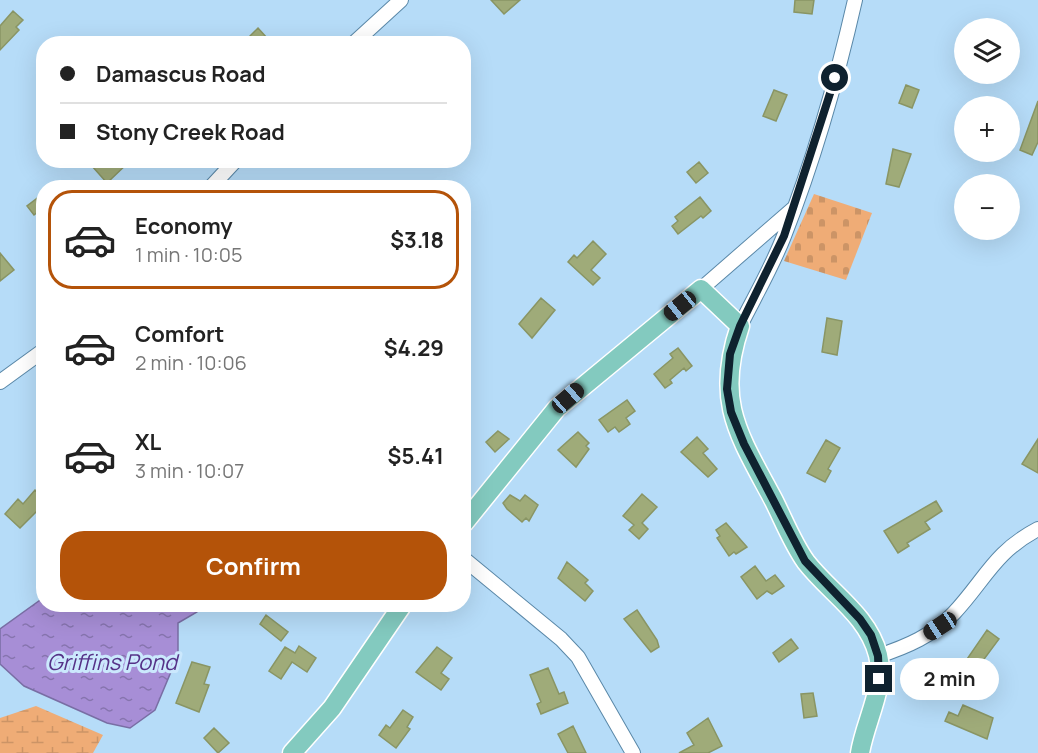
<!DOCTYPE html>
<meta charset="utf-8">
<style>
:root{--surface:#fff;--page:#f2f2f2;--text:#222;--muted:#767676;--line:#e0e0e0;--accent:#b45309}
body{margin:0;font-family:Manrope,sans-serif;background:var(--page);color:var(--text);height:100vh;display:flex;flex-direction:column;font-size:22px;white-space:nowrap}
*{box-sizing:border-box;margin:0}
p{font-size:20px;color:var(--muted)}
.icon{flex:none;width:33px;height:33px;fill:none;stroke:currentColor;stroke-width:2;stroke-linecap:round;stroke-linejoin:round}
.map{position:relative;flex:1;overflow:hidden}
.panel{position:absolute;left:36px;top:180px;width:435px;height:432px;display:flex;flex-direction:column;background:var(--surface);border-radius:24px;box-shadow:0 6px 24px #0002}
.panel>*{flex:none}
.guide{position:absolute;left:36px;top:36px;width:435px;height:132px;border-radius:24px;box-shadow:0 6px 24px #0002;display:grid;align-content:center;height:132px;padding:0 24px;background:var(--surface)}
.fabs{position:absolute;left:954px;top:18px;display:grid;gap:12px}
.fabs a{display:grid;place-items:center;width:66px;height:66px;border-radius:50%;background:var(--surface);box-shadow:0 6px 24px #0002;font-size:30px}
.end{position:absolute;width:27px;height:27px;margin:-14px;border:8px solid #0f222f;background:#fff;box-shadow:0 0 0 3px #fff}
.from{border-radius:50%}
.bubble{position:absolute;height:42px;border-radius:21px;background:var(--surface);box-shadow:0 6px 24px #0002;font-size:20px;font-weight:700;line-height:42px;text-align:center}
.car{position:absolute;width:18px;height:36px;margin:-18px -9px;border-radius:8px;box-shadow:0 0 4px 2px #0007;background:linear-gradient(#222 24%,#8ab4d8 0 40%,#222 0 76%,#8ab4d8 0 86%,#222 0)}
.guide b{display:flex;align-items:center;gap:21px;height:57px;font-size:22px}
.guide b+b{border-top:2px solid var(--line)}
.guide i{width:15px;height:15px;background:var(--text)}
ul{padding:10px 0 0;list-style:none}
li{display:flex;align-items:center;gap:18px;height:99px;margin:0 12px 9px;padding:0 12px;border:3px solid transparent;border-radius:24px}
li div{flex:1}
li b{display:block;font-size:22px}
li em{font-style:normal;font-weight:700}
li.on{border-color:var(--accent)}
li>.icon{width:54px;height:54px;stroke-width:1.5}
.cta{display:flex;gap:12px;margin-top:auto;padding:12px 24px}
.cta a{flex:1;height:69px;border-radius:24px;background:var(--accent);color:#fff;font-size:24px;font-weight:700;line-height:69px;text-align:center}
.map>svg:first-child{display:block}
.wetland{fill:url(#wetland-marsh)}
.cemetery{fill:url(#cemetery-stones)}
.water{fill:url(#water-ripples);stroke:#796ea4;stroke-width:1.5}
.building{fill:#9fab79;stroke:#899564;stroke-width:1.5}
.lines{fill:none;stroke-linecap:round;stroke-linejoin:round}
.minor-casing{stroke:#5a88a8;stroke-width:16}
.major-casing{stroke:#fff;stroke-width:21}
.minor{stroke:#fff;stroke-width:14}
.major{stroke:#83cabf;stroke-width:18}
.route{stroke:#0f222f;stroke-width:8}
.labels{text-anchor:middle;stroke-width:6;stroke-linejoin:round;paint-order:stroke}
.water-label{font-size:22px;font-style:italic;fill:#563288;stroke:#cbe8fd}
</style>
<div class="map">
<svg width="1038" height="753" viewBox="0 0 1038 753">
<defs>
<pattern id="wetland-marsh" width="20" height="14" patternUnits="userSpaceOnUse" patternTransform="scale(1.5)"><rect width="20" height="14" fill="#efac76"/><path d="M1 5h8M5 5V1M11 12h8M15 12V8" fill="none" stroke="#cc9466"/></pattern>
<pattern id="cemetery-stones" width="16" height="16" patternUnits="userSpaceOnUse" patternTransform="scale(1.5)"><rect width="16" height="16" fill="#efac76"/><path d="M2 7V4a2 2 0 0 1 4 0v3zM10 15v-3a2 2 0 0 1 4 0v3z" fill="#cc9466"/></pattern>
<pattern id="water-ripples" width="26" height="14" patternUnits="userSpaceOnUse" patternTransform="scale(1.5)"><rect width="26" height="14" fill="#a78ed6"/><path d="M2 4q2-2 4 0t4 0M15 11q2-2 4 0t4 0" fill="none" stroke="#8674ae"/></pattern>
</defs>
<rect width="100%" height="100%" fill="#b6dcf8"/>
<path class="wetland" d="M 36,706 L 103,735 L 93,753 L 0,753 L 0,718 Z"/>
<path class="cemetery" d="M 814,194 L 872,213 L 846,280 L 784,261 Z"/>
<path class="water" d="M 43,598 L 44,604 L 201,605 L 197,612 L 178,623 L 178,655 L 155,710 L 130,728 L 107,723 L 24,686 L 0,664 L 0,629 Z"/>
<path class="building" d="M 491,0 L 520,0 L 504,14 Z
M 795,0 L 814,0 L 812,14 L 794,12 Z
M 13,11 L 23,20 L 16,27 L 19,30 L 0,50 L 0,26 Z
M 258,28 L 267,38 L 261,44 L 242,44 Z
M 906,85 L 919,90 L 912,108 L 899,103 Z
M 774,90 L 787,95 L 776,121 L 763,116 Z
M 1038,101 L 1038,142 L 1032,155 L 1020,150 Z
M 893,149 L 911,154 L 899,187 L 886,184 Z
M 99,160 L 131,160 L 107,183 L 92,166 Z
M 699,162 L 708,173 L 696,183 L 687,172 Z
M 44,193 L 44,207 L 34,215 L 27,206 Z
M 700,197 L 711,211 L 703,218 L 701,216 L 678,234 L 672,226 L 678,221 L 675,217 Z
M 593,241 L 606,254 L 591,270 L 600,278 L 593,285 L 568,262 L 574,255 L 577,258 Z
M 0,253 L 14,270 L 0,281 Z
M 541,298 L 555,310 L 532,338 L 519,324 Z
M 827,318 L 842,321 L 837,355 L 822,352 Z
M 678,348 L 692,366 L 686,371 L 684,368 L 670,380 L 672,383 L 665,388 L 654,374 L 673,358 L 670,354 Z
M 627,400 L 635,411 L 626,418 L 630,424 L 619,432 L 615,427 L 608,432 L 599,420 Z
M 498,431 L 509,439 L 495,452 L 486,442 Z
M 578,432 L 589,443 L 586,446 L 589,449 L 576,467 L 558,450 Z
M 697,437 L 708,449 L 703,453 L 717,469 L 708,477 L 681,452 Z
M 1038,439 L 1038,473 L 1022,464 Z
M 826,440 L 840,448 L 828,469 L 831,471 L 825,482 L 807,473 Z
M 35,490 L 44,498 L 44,504 L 20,528 L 5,514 L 18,499 L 23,504 Z
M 642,494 L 657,507 L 642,523 L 648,529 L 639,539 L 629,530 L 634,525 L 623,516 Z
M 510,495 L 520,501 L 525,495 L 538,505 L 529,521 L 526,518 L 522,522 L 507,509 L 503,503 Z
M 936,501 L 942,511 L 925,522 L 930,529 L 907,543 L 909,546 L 898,553 L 884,531 Z
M 726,523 L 747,547 L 736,554 L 734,552 L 729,556 L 717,538 L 720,536 L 716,530 Z
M 567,562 L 588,580 L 585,583 L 593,591 L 585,601 L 558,578 Z
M 755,566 L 766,581 L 775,575 L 784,586 L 772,594 L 767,591 L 757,599 L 741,577 Z
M 637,610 L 657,640 L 659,647 L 651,652 L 624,619 Z
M 266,615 L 288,632 L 281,641 L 260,624 Z
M 987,630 L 999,639 L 976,670 L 965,662 Z
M 791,639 L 798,648 L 779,662 L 773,653 Z
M 299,646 L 316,658 L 307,672 L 292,662 L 281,679 L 269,671 L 285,647 L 295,653 Z
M 437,647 L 452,658 L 441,673 L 449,679 L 441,690 L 416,672 Z
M 192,662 L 210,667 L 204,684 L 209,685 L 199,712 L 176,703 Z
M 548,668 L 559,694 L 564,692 L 568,703 L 541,714 L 537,704 L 541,702 L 530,675 Z
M 813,693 L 817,716 L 804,718 L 801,694 Z
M 963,705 L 993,718 L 987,739 L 945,721 L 949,712 L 958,716 Z
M 403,710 L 413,717 L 407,727 L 410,729 L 396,748 L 379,735 L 386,725 L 390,728 Z
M 708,718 L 722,746 L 708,753 L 679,753 L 694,745 L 687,733 Z
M 573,726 L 586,753 L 568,753 L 558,734 Z
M 214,728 L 229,743 L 218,753 L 204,738 Z"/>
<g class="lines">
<g class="minor-casing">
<path id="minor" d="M 353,44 L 401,0
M 210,188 L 236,160
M 701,289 L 794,208
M 740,326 C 755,296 772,267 784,236 C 814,160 837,79 855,0
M 0,382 L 44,350
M 464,559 L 561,639 L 578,657 L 633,753
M 878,656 C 906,647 934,635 954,613 C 985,580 994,552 1038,529"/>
</g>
<g class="major-casing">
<path id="major" d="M 464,523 L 557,408 L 701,289 L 740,326 C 714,402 739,435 774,501 C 784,521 793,544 806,562 C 830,593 868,615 878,655 C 886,687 865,721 860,753
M 292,753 L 332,708 L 403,604"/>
</g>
<use href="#minor" class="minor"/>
<use href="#major" class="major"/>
</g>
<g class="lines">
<path class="route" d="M 835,78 L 784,236 L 740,326 L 730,354 L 727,389 L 731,412 L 744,444 L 805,561 L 860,619 L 871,635 L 878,656 L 879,679"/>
</g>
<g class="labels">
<g class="water-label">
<text x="112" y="670">Griffins Pond</text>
</g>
</g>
</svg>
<div class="fabs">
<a><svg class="icon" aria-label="layers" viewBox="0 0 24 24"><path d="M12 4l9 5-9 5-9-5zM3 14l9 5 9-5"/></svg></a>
<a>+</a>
<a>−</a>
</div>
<i class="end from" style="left:835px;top:78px"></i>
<i class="end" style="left:879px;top:679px"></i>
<div class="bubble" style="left:900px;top:658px;width:99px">2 min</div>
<i class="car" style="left:680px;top:306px;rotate:231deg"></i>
<i class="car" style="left:568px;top:398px;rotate:49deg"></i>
<i class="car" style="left:940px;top:626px;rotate:237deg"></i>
<div class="guide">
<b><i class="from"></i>Damascus Road</b>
<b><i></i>Stony Creek Road</b>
</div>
<section class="panel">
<ul>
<li class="on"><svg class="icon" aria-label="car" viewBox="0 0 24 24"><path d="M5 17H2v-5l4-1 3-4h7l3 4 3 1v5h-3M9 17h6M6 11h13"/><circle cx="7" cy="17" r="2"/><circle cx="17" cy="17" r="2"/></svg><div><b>Economy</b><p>1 min · 10:05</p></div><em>$3.18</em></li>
<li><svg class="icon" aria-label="car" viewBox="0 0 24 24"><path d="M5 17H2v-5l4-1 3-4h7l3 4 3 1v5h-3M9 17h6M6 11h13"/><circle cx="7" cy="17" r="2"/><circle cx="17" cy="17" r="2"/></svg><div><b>Comfort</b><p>2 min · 10:06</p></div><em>$4.29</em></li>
<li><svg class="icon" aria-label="car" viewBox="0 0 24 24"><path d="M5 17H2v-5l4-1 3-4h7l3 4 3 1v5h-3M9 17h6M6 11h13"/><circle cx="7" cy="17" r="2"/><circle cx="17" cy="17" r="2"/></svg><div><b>XL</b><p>3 min · 10:07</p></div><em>$5.41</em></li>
</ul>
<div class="cta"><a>Confirm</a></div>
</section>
</div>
